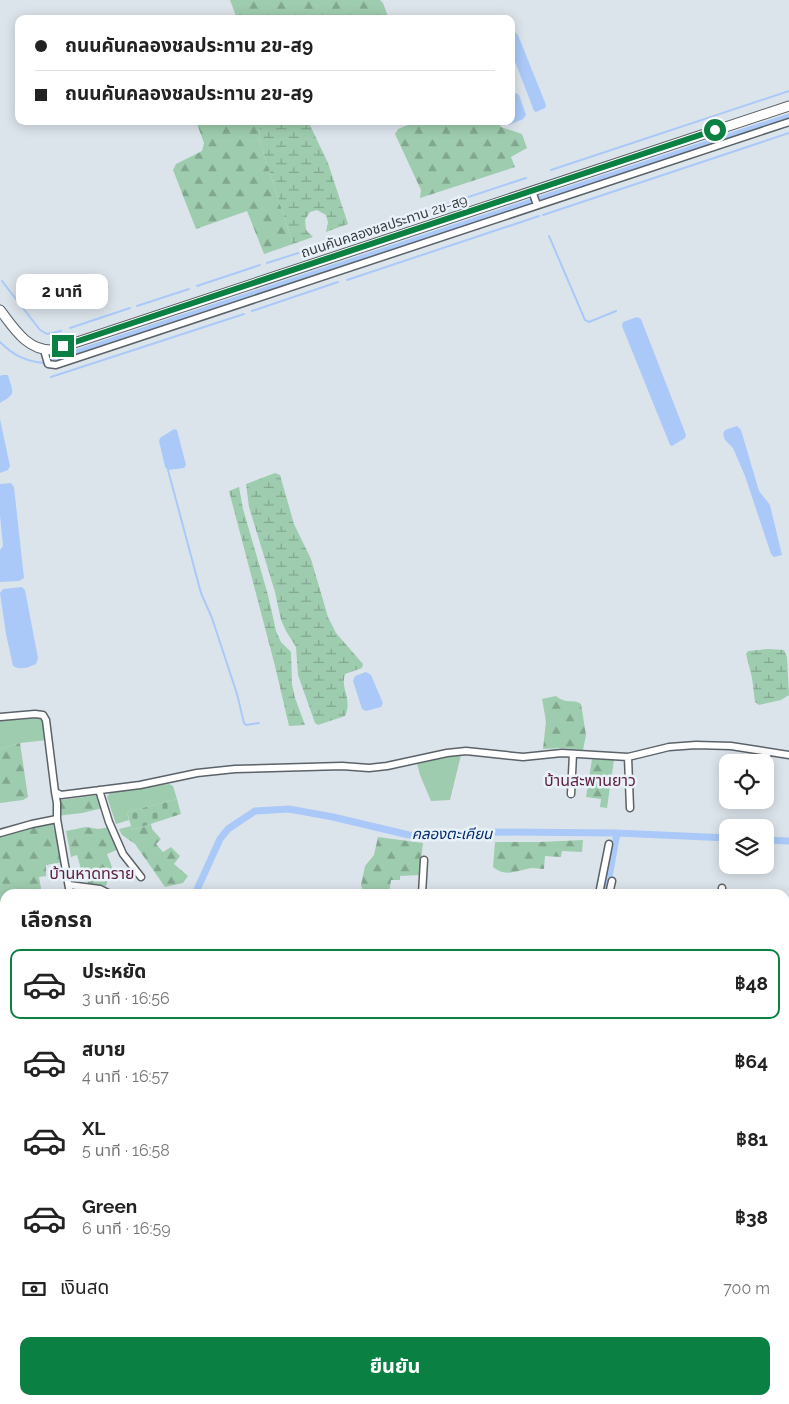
<!DOCTYPE html>
<html lang="th">
<meta charset="utf-8">
<style>
:root{--surface:#fff;--page:#f2f2f2;--text:#222;--muted:#767676;--line:#e0e0e0;--accent:#0b8043}
body{margin:0;font-family:Raleway,"Noto Sans Thai",sans-serif;background:var(--page);color:var(--text);height:100vh;display:flex;flex-direction:column;font-size:19px;white-space:nowrap}
*{box-sizing:border-box;margin:0}
p{font-size:16px;color:var(--muted)}
.icon{flex:none;width:28px;height:28px;fill:none;stroke:currentColor;stroke-width:2;stroke-linecap:round;stroke-linejoin:round}
.map{position:relative;flex:1;overflow:hidden}
.drawer{position:absolute;left:0px;top:889px;width:790px;height:516px;display:flex;flex-direction:column;background:var(--surface);border-radius:15px 15px 0 0;box-shadow:0 2px 12px #0003}
.drawer>*{flex:none}
.banner{position:absolute;left:15px;top:15px;width:500px;height:110px;border-radius:10px;box-shadow:0 2px 12px #0003;display:grid;align-content:center;height:110px;padding:0 20px;background:var(--surface)}
.fabs{position:absolute;left:719px;top:754px;display:grid;gap:10px}
.fabs a{display:grid;place-items:center;width:55px;height:55px;border-radius:10px;background:var(--surface);box-shadow:0 2px 12px #0003;font-size:25px}
.end{position:absolute;width:22px;height:22px;margin:-11px;border:6px solid #0b8043;background:#fff;box-shadow:0 0 0 2px #fff}
.from{border-radius:50%}
.bubble{position:absolute;height:35px;border-radius:10px;background:var(--surface);box-shadow:0 2px 12px #0003;font-size:16px;font-weight:700;line-height:35px;text-align:center}
.banner b{display:flex;align-items:center;gap:18px;height:48px;font-size:19px}
.banner b+b{border-top:1px solid var(--line)}
.banner i{width:12px;height:12px;background:var(--text)}
ul{padding:0;list-style:none}
li{display:flex;align-items:center;gap:15px;height:70px;margin:0 10px 8px;padding:0 10px;border:2px solid transparent;border-radius:10px}
li div{flex:1}
li b{display:block;font-size:19px}
li em{font-style:normal;font-weight:700}
li.current{border-color:var(--accent)}
li>.icon{width:45px;height:45px;stroke-width:1.5}
h2{padding:0 20px;font-size:22px;line-height:60px}
.pay{display:flex;align-items:center;gap:12px;height:55px;padding:0 20px;font-size:19px}
.pay p{margin-inline-start:auto}
.action{display:flex;gap:10px;margin-top:auto;padding:10px 20px}
.action a{flex:1;height:58px;border-radius:10px;background:var(--accent);color:#fff;font-size:20px;font-weight:700;line-height:58px;text-align:center}
.map>svg:first-child{display:block}
.green{fill:#9eccae}
.forest{fill:url(#forest-firs)}
.wetland{fill:url(#wetland-marsh)}
.cemetery{fill:url(#cemetery-stones)}
.water{fill:#aac9f9}
.lines{fill:none;stroke-linecap:round;stroke-linejoin:round}
.stream{stroke:#aac9f9;stroke-width:2}
.canal{stroke:#aac9f9;stroke-width:7}
.street-casing{stroke:#5b6268;stroke-width:9}
.secondary-casing{stroke:#5b6268;stroke-width:11}
.street{stroke:#fff;stroke-width:6}
.secondary{stroke:#fff;stroke-width:9}
.route{stroke:#0b8043;stroke-width:6}
.labels{text-anchor:middle;stroke-width:5;stroke-linejoin:round;paint-order:stroke}
.street-label{font-size:14px;fill:#3a3d40;stroke:#e9f1f9}
.water-label{font-size:15px;font-style:italic;fill:#022e71;stroke:#e9f1f9}
.quarter-label{font-size:16px;fill:#5e1e3d;stroke:#e9f1f9}
</style>
<div class="map">
<svg width="789" height="1404" viewBox="0 0 789 1404">
<defs>
<pattern id="forest-firs" width="22" height="20" patternUnits="userSpaceOnUse" patternTransform="scale(1.25)"><rect width="22" height="20" fill="#9eccae"/><path d="M5 1l3.5 6h-7zM16 11l3.5 6h-7z" fill="#82a78f"/></pattern>
<pattern id="wetland-marsh" width="20" height="14" patternUnits="userSpaceOnUse" patternTransform="scale(1.25)"><rect width="20" height="14" fill="#9eccae"/><path d="M1 5h8M5 5V1M11 12h8M15 12V8" fill="none" stroke="#82a78f"/></pattern>
<pattern id="cemetery-stones" width="16" height="16" patternUnits="userSpaceOnUse" patternTransform="scale(1.25)"><rect width="16" height="16" fill="#9eccae"/><path d="M2 7V4a2 2 0 0 1 4 0v3zM10 15v-3a2 2 0 0 1 4 0v3z" fill="#82a78f"/></pattern>
</defs>
<rect width="100%" height="100%" fill="#dce4eb"/>
<path class="green" d="M 40,718 L 46,723 L 48,740 L 20,743 L 0,749 L 0,721 Z
M 461,755 L 450,800 L 431,801 L 420,775 L 417,764 L 450,756 Z
M 169,784 L 173,786 L 177,799 L 127,812 L 129,820 L 116,824 L 107,797 L 110,793 Z
M 5,1211 L 5,1322 L 0,1318 L 0,1214 Z"/>
<path class="forest" d="M 230,0 L 380,0 L 383,3 L 389,19 L 237,19 Z
M 196,121 L 262,121 L 260,123 L 259,139 L 293,244 L 264,254 L 247,211 L 196,229 L 173,170 L 176,164 L 202,151 L 204,143 Z
M 418,121 L 499,121 L 501,127 L 522,134 L 527,148 L 511,157 L 515,167 L 420,198 L 421,190 L 395,134 L 398,129 Z
M 556,696 C 567,705 572,698 581,704 L 586,735 L 583,750 L 562,748 L 543,749 L 546,721 L 542,699 Z
M 20,743 L 28,797 L 23,800 L 0,803 L 0,749 Z
M 592,759 L 614,760 L 607,808 L 600,807 L 601,799 L 586,797 Z
M 99,795 L 103,808 L 82,813 L 56,816 L 54,801 Z
M 53,823 L 54,831 L 60,830 L 64,862 L 46,865 L 46,876 L 39,877 L 42,894 L 5,894 L 5,923 L 2,924 L 0,930 L 0,836 L 22,829 Z
M 151,824 L 152,829 L 161,839 L 156,844 L 163,852 L 171,847 L 180,856 L 174,864 L 188,876 L 183,883 L 165,887 L 135,844 L 122,835 L 119,829 L 131,826 L 132,830 Z
M 86,827 L 98,829 L 110,827 L 119,849 L 107,854 L 112,867 L 106,886 L 88,883 L 84,868 L 81,869 L 77,855 L 71,857 L 66,831 Z
M 378,837 L 423,843 L 419,875 L 400,876 L 400,880 L 391,880 L 389,894 L 364,894 L 361,885 L 365,866 L 374,855 Z
M 583,840 L 582,852 L 562,851 L 561,857 L 545,856 L 544,869 C 540,869 535,868 532,868 C 518,870 506,878 493,867 L 495,842 L 540,842 Z
M 785,1026 L 789,1026 L 789,1185 L 785,1182 Z"/>
<path class="wetland" d="M 262,121 L 308,121 L 328,163 L 348,224 L 326,232 L 328,222 L 326,215 L 317,210 L 310,212 L 305,220 L 306,230 L 313,237 L 293,244 L 259,139 L 260,123 Z
M 275,473 L 280,475 L 294,524 L 311,559 L 328,617 L 336,633 L 363,664 L 362,668 L 345,674 C 340,690 353,698 345,716 L 318,725 L 315,723 L 298,675 L 296,647 L 286,631 L 281,620 L 275,592 L 249,507 L 246,484 Z
M 239,487 L 243,509 L 268,595 L 276,631 L 281,642 L 291,652 L 292,684 L 295,698 L 305,725 L 289,726 L 275,666 L 229,491 Z
M 768,649 L 784,650 L 787,657 L 789,695 L 781,700 L 759,705 L 755,702 L 752,678 L 746,654 L 748,651 Z"/>
<path class="cemetery" d="M 177,799 L 181,814 L 132,830 L 127,812 Z"/>
<path class="water" d="M 515,32 L 518,35 L 546,105 L 545,108 L 536,112 L 534,111 L 511,51 L 511,33 Z
M 516,93 L 519,95 L 526,115 L 523,119 L 509,125 L 505,121 L 511,121 L 511,95 Z
M 637,317 L 641,319 L 686,435 L 685,438 L 672,446 L 670,445 L 622,326 L 623,322 Z
M 2,375 L 8,375 C 13,393 17,393 0,403 L 0,376 Z
M 0,419 L 10,466 L 8,470 L 0,473 Z
M 737,426 L 741,430 L 759,491 L 770,505 L 782,555 L 774,557 L 771,554 L 745,476 L 733,448 L 725,440 L 723,434 L 725,430 Z
M 174,429 L 177,430 L 186,465 L 184,468 L 168,470 L 165,467 L 159,441 L 160,438 Z
M 11,483 L 14,487 L 24,578 L 19,581 L 0,582 L 0,550 L 3,546 L 0,515 L 0,484 Z
M 22,587 L 25,590 L 38,658 L 36,664 C 29,667 21,671 13,666 L 6,634 L 0,593 L 3,589 Z
M 366,672 L 371,675 L 383,703 L 381,707 L 366,711 L 362,709 L 353,681 L 355,676 Z"/>
<g class="lines">
<path class="stream" d="M 551,170 L 789,91
M 543,215 L 789,133
M 368,230 L 526,178
M 549,236 L 585,320 L 589,322 L 616,311
M 325,244 L 361,232
M 267,263 L 317,247
M 347,280 L 539,216
M 2,281 L 40,330 L 47,334 L 61,331
M 197,286 L 260,265
M 137,306 L 189,289
M 252,311 L 338,282
M 70,328 L 130,308
M 0,342 C 13,355 25,361 43,363
M 51,377 L 244,314
M 168,470 L 201,593 L 212,618 L 237,694 L 244,723 L 246,725 L 259,723
M 785,985 L 789,985
M 0,1162 L 5,1158
M 0,1211 L 5,1207"/>
<path class="canal" d="M 55,360 L 789,117
M 765,840 L 789,841
M 195,894 L 220,839 L 228,829 L 255,811 L 289,809 L 333,817 L 409,835 L 438,836 L 494,832 L 617,833 L 728,838
M 606,894 L 617,833
M 785,969 L 789,969
M 0,1038 L 5,1020
M 0,1194 L 5,1191"/>
<g class="street-casing">
<path id="street" d="M 532,191 L 537,205
M 44,350 L 48,364 L 56,365 L 789,122
M 0,717 L 35,714 L 43,715 L 46,720 L 55,792 L 61,795 L 140,785 L 197,773 L 235,769 L 342,766 L 369,768 L 387,766 L 447,753 L 466,751 L 523,757 L 562,753 L 628,757 L 669,747 L 696,745 L 731,746 L 789,755
M 628,757 L 630,808
M 99,790 L 109,822 L 123,854 L 141,877
M 55,792 L 57,803 L 57,819 L 70,894
M 571,794 L 573,754
M 765,799 L 767,752
M 0,833 L 32,824 L 57,819
M 69,885 L 100,889 L 110,894
M 722,888 L 722,894
M 422,894 L 424,860
M 599,894 L 609,844
M 609,894 L 612,881
M 1,951 L 5,952
M 785,974 L 789,974
M 0,1087 L 2,1091 L 5,1112
M 0,1135 L 5,1124
M 0,1201 L 5,1197"/>
</g>
<g class="secondary-casing">
<path id="secondary" d="M 0,310 C 14,328 27,351 53,350 L 789,106
M 785,956 L 789,956
M 0,1178 L 5,1174"/>
</g>
<use href="#street" class="street"/>
<use href="#secondary" class="secondary"/>
</g>
<g class="lines">
<path class="route" d="M 63,346 L 715,130"/>
</g>
<g class="labels">
<g class="street-label">
<text transform="translate(384 226) rotate(-18)" y="5">ถนนคันคลองชลประทาน 2ข-ส9</text>
</g>
<g class="water-label">
<text x="452" y="839">คลองตะเคียน</text>
</g>
<g class="quarter-label">
<text x="590" y="786">บ้านสะพานยาว</text>
<text x="92" y="879">บ้านหาดทราย</text>
</g>
</g>
</svg>
<div class="fabs">
<a><svg class="icon" aria-label="locate" viewBox="0 0 24 24"><circle cx="12" cy="12" r="6"/><path d="M12 2v4M12 18v4M2 12h4M18 12h4"/></svg></a>
<a><svg class="icon" aria-label="layers" viewBox="0 0 24 24"><path d="M12 4l9 5-9 5-9-5zM3 14l9 5 9-5"/></svg></a>
</div>
<i class="end from" style="left:715px;top:130px"></i>
<i class="end" style="left:63px;top:346px"></i>
<div class="bubble" style="left:16px;top:274px;width:92px">2 นาที</div>
<div class="banner">
<b><i class="from"></i>ถนนคันคลองชลประทาน 2ข-ส9</b>
<b><i></i>ถนนคันคลองชลประทาน 2ข-ส9</b>
</div>
<section class="drawer">
<h2>เลือกรถ</h2>
<ul>
<li class="current"><svg class="icon" aria-label="car" viewBox="0 0 24 24"><path d="M5 17H2v-5l4-1 3-4h7l3 4 3 1v5h-3M9 17h6M6 11h13"/><circle cx="7" cy="17" r="2"/><circle cx="17" cy="17" r="2"/></svg><div><b>ประหยัด</b><p>3 นาที · 16:56</p></div><em>฿48</em></li>
<li><svg class="icon" aria-label="car" viewBox="0 0 24 24"><path d="M5 17H2v-5l4-1 3-4h7l3 4 3 1v5h-3M9 17h6M6 11h13"/><circle cx="7" cy="17" r="2"/><circle cx="17" cy="17" r="2"/></svg><div><b>สบาย</b><p>4 นาที · 16:57</p></div><em>฿64</em></li>
<li><svg class="icon" aria-label="car" viewBox="0 0 24 24"><path d="M5 17H2v-5l4-1 3-4h7l3 4 3 1v5h-3M9 17h6M6 11h13"/><circle cx="7" cy="17" r="2"/><circle cx="17" cy="17" r="2"/></svg><div><b>XL</b><p>5 นาที · 16:58</p></div><em>฿81</em></li>
<li><svg class="icon" aria-label="car" viewBox="0 0 24 24"><path d="M5 17H2v-5l4-1 3-4h7l3 4 3 1v5h-3M9 17h6M6 11h13"/><circle cx="7" cy="17" r="2"/><circle cx="17" cy="17" r="2"/></svg><div><b>Green</b><p>6 นาที · 16:59</p></div><em>฿38</em></li>
</ul>
<div class="pay"><svg class="icon" aria-label="cash" viewBox="0 0 24 24"><path d="M3 7h18v10H3z"/><circle cx="12" cy="12" r="2"/></svg>เงินสด<p>700 m</p></div>
<div class="action"><a>ยืนยัน</a></div>
</section>
</div>
